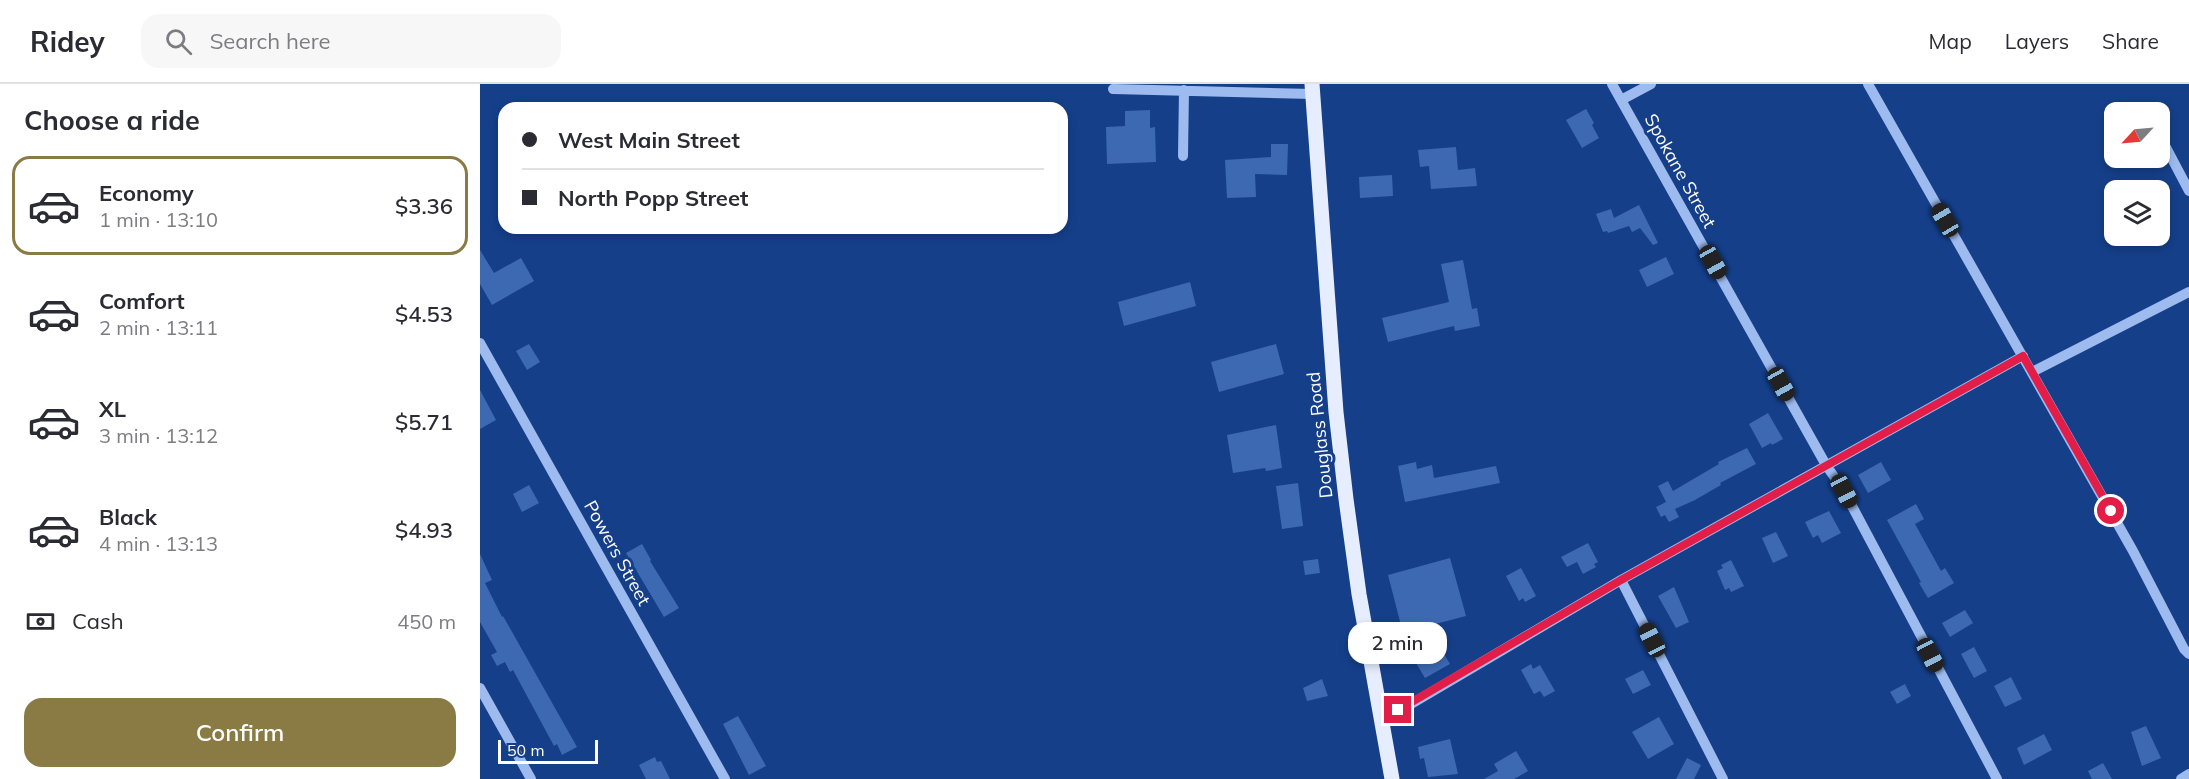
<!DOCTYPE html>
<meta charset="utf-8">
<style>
:root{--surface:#fff;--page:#f7f7f7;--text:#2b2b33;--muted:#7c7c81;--line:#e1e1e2;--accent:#8a7b45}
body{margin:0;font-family:Mulish,sans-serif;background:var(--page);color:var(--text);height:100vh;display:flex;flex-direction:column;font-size:22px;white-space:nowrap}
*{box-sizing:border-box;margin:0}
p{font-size:20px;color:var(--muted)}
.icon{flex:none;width:33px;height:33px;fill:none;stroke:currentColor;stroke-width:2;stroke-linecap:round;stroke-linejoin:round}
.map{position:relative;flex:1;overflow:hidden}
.panel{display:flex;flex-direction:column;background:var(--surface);width:480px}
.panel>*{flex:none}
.top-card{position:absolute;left:18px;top:18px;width:570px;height:132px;border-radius:18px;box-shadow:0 3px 9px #0003;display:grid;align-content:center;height:132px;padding:0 24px;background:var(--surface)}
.needle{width:39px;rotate:244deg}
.buttons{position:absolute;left:1624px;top:18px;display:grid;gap:12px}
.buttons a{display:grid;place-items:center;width:66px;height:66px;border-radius:12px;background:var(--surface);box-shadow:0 3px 9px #0003;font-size:30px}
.scale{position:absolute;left:18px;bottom:15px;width:100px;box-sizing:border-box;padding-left:6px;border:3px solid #fff;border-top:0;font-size:16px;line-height:21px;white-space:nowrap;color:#fff;-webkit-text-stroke:4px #153f89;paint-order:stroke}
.end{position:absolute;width:27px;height:27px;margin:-14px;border:8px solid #e11d48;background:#fff;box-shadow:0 0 0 3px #fff}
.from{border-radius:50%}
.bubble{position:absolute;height:42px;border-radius:18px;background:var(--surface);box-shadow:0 3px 9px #0003;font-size:20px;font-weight:600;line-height:42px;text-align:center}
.car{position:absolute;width:18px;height:36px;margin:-18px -9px;border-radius:8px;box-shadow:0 0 4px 2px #0007;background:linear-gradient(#222 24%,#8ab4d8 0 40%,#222 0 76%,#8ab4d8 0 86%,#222 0)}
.top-card b{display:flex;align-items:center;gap:21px;height:57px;font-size:22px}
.top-card b+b{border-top:2px solid var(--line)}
.top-card i{width:15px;height:15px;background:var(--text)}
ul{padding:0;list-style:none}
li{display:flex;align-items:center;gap:18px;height:99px;margin:0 12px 9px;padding:0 12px;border:3px solid transparent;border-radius:18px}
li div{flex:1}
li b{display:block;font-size:22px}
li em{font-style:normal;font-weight:600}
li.selected{border-color:var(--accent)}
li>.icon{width:54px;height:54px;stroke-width:1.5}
h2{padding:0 24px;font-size:27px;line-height:72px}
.pay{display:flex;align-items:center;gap:15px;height:66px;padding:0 24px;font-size:22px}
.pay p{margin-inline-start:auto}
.cta{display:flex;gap:12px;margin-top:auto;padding:12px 24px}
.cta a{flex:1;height:69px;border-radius:18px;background:var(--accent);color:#fff;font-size:24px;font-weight:600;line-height:69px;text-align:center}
header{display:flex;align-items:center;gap:36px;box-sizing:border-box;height:84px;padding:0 30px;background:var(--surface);border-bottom:2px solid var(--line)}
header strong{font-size:28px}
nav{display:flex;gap:33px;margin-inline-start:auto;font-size:21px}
.search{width:420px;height:54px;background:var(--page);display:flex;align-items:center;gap:15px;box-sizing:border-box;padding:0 21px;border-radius:18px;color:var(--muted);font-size:22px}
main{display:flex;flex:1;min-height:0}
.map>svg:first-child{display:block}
.building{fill:#3d69b2}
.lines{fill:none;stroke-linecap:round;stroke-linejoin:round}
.minor{stroke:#9dbbef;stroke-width:10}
.major{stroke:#e5edff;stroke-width:15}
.route{stroke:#e11d48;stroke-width:8}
.labels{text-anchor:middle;stroke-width:6;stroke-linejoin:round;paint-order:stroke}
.street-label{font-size:18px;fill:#fff;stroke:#153f89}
</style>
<header>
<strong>Ridey</strong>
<div class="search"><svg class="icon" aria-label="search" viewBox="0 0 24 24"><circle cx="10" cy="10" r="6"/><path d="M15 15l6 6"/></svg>Search here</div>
<nav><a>Map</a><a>Layers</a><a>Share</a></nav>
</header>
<main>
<section class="panel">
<h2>Choose a ride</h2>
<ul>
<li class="selected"><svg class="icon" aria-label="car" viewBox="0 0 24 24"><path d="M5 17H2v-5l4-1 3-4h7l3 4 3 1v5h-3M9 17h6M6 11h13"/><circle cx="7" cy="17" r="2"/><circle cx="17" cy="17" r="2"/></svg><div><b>Economy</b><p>1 min · 13:10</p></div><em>$3.36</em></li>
<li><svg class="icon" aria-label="car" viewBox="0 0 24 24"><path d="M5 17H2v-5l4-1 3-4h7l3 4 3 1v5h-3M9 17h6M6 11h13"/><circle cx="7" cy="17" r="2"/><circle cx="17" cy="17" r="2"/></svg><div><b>Comfort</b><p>2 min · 13:11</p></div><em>$4.53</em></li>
<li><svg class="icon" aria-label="car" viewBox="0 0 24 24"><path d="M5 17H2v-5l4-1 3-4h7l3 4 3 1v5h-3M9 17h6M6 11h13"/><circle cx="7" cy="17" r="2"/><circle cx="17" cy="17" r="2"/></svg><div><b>XL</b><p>3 min · 13:12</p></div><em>$5.71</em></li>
<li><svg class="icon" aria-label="car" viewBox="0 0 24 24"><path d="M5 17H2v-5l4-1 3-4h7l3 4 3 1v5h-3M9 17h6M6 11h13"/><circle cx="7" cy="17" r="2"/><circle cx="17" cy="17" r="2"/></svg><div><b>Black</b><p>4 min · 13:13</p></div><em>$4.93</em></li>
</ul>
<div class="pay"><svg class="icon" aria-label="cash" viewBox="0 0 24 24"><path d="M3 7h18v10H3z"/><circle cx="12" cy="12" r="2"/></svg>Cash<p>450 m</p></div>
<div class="cta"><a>Confirm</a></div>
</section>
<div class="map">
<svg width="1709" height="695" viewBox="0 0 1709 695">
<rect width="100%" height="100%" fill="#153f89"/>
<path class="building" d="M 1106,25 L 1114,39 L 1112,41 L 1119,54 L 1102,64 L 1086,36 Z
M 670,26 L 670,44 L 675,43 L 676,78 L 627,80 L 626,43 L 645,42 L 645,27 Z
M 791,60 L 808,60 L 807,91 L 775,90 L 776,113 L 747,114 L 745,76 L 791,73 Z
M 976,63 L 978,86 L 995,84 L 997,102 L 951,105 L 949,82 L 940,83 L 938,66 Z
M 912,91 L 913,112 L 880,114 L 879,93 Z
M 1159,121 L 1178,159 L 1173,161 L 1160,144 L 1152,148 L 1149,142 L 1128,149 L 1127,147 L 1123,148 L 1116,130 L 1131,125 L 1134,134 Z
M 0,166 L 14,189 L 41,174 L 54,197 L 12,221 L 0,200 Z
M 1186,173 L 1194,190 L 1167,203 L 1159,186 Z
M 983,176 L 992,225 L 997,224 L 1000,242 L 975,247 L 974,242 L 908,258 L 902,234 L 969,218 L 961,180 Z
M 710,198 L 716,222 L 644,242 L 638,218 Z
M 49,260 L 60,278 L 47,286 L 36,267 Z
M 796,260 L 804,290 L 739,308 L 731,278 Z
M 0,306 L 16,336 L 0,345 Z
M 1288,329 L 1303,355 L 1292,361 L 1291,359 L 1282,364 L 1269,340 Z
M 796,341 L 802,384 L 786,387 L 785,384 L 753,389 L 747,351 Z
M 1267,364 L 1276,380 L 1240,399 L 1241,401 L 1215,416 L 1195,425 L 1199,433 L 1189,438 L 1185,431 L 1181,433 L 1176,423 L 1186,418 L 1178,402 L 1188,397 L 1193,407 L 1239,380 L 1238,378 Z
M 936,378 L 937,385 L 952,381 L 954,394 L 1016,382 L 1020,399 L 925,418 L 918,382 Z
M 1401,378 L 1411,396 L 1388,409 L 1378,391 Z
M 818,399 L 823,442 L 802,445 L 796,402 Z
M 49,401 L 59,419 L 42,428 L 33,410 Z
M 1436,420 L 1444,435 L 1435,440 L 1461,487 L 1465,484 L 1474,499 L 1448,514 L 1439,499 L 1441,498 L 1407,436 Z
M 1349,427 L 1361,449 L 1342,459 L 1338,451 L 1333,454 L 1325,438 Z
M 1296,448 L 1308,472 L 1293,479 L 1282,454 Z
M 1108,459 L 1118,478 L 1114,480 L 1116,483 L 1103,490 L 1097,478 L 1087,483 L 1081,473 Z
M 162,460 L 171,476 L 170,477 L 199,524 L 184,533 L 146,469 Z
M 0,470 L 12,496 L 5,499 L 22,533 L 23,532 L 97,663 L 82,671 L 77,660 L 74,662 L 33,586 L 30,588 L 25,578 L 17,582 L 11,571 L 17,568 L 0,538 Z
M 970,474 L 986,532 L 944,543 L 958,568 L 961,565 L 970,580 L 945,594 L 936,579 L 942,576 L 938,569 L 940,568 L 928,547 L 923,549 L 908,491 Z
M 838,475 L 840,489 L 825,491 L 823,477 Z
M 1251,476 L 1264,502 L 1251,508 L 1249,504 L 1245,506 L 1237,487 L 1243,484 L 1241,481 Z
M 1041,484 L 1056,512 L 1045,518 L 1043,514 L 1039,517 L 1026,492 Z
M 1194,503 L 1209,538 L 1196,544 L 1178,512 Z
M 1485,526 L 1493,539 L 1470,553 L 1462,539 Z
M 1494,563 L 1507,587 L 1494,594 L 1481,570 Z
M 1051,580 L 1053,585 L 1060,581 L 1075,607 L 1064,613 L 1060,607 L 1054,610 L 1041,586 Z
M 1163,586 L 1171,601 L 1153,610 L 1145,595 Z
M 1531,593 L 1542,615 L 1525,623 L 1514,602 Z
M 842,595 L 848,612 L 827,617 L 823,604 Z
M 1425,600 L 1431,612 L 1417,620 L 1410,608 Z
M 258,632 L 286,682 L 269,691 L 243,640 Z
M 1179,633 L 1194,660 L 1168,675 L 1152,648 Z
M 1666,642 L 1681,674 L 1662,682 L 1651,648 Z
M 1564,650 L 1572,666 L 1544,681 L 1537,664 Z
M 970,655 L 978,690 L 948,693 L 944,674 L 940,675 L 938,663 Z
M 1036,667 L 1048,687 L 1034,695 L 1004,695 L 1018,687 L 1014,680 Z
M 175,673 L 177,678 L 181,677 L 190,695 L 166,695 L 159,681 Z
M 1207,674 L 1221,681 L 1214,695 L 1196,695 Z
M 1623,679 L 1632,695 L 1612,695 L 1608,687 Z"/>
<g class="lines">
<path class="minor" d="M 1132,0 L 1346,381 L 1364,407 L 1517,695
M 1388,0 L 1653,467 L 1704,565 L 1709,570
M 633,5 L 832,10
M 1141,16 L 1171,0
M 1666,25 L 1667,28
M 1680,52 L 1709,107
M 703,72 L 704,6
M 0,259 L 245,695
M 1552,288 L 1709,208
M 1141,496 L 1243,695
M 0,604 L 51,695
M 900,629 L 926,623 L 1141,496 L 1543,272
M 1701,695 L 1709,690"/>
<path class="major" d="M 832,0 L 856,328 L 866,415 L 879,510 L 912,695"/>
</g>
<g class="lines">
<path class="route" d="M 918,626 L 1141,496 L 1543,272 L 1631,427"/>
</g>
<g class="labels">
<g class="street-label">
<text transform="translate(1200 87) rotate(61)" y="6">Spokane Street</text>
<text transform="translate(840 351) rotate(-96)" y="6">Douglass Road</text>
<text transform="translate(137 469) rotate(61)" y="6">Powers Street</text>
</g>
</g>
</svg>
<div class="buttons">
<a><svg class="needle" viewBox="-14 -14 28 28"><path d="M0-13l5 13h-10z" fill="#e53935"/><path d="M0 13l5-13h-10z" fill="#7c7c81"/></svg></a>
<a><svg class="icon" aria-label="layers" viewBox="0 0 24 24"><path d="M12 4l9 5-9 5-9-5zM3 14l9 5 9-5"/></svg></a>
</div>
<div class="scale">50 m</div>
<i class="end from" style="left:1631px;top:427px"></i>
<i class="end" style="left:918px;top:626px"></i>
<div class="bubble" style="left:868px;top:538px;width:99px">2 min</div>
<i class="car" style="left:1465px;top:136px;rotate:330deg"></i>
<i class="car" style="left:1233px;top:178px;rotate:151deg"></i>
<i class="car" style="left:1301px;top:300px;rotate:151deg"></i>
<i class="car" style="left:1364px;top:407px;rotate:152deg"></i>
<i class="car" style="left:1172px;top:556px;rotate:333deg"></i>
<i class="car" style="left:1450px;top:571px;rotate:152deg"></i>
<div class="top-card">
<b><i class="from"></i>West Main Street</b>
<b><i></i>North Popp Street</b>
</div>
</div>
</main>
